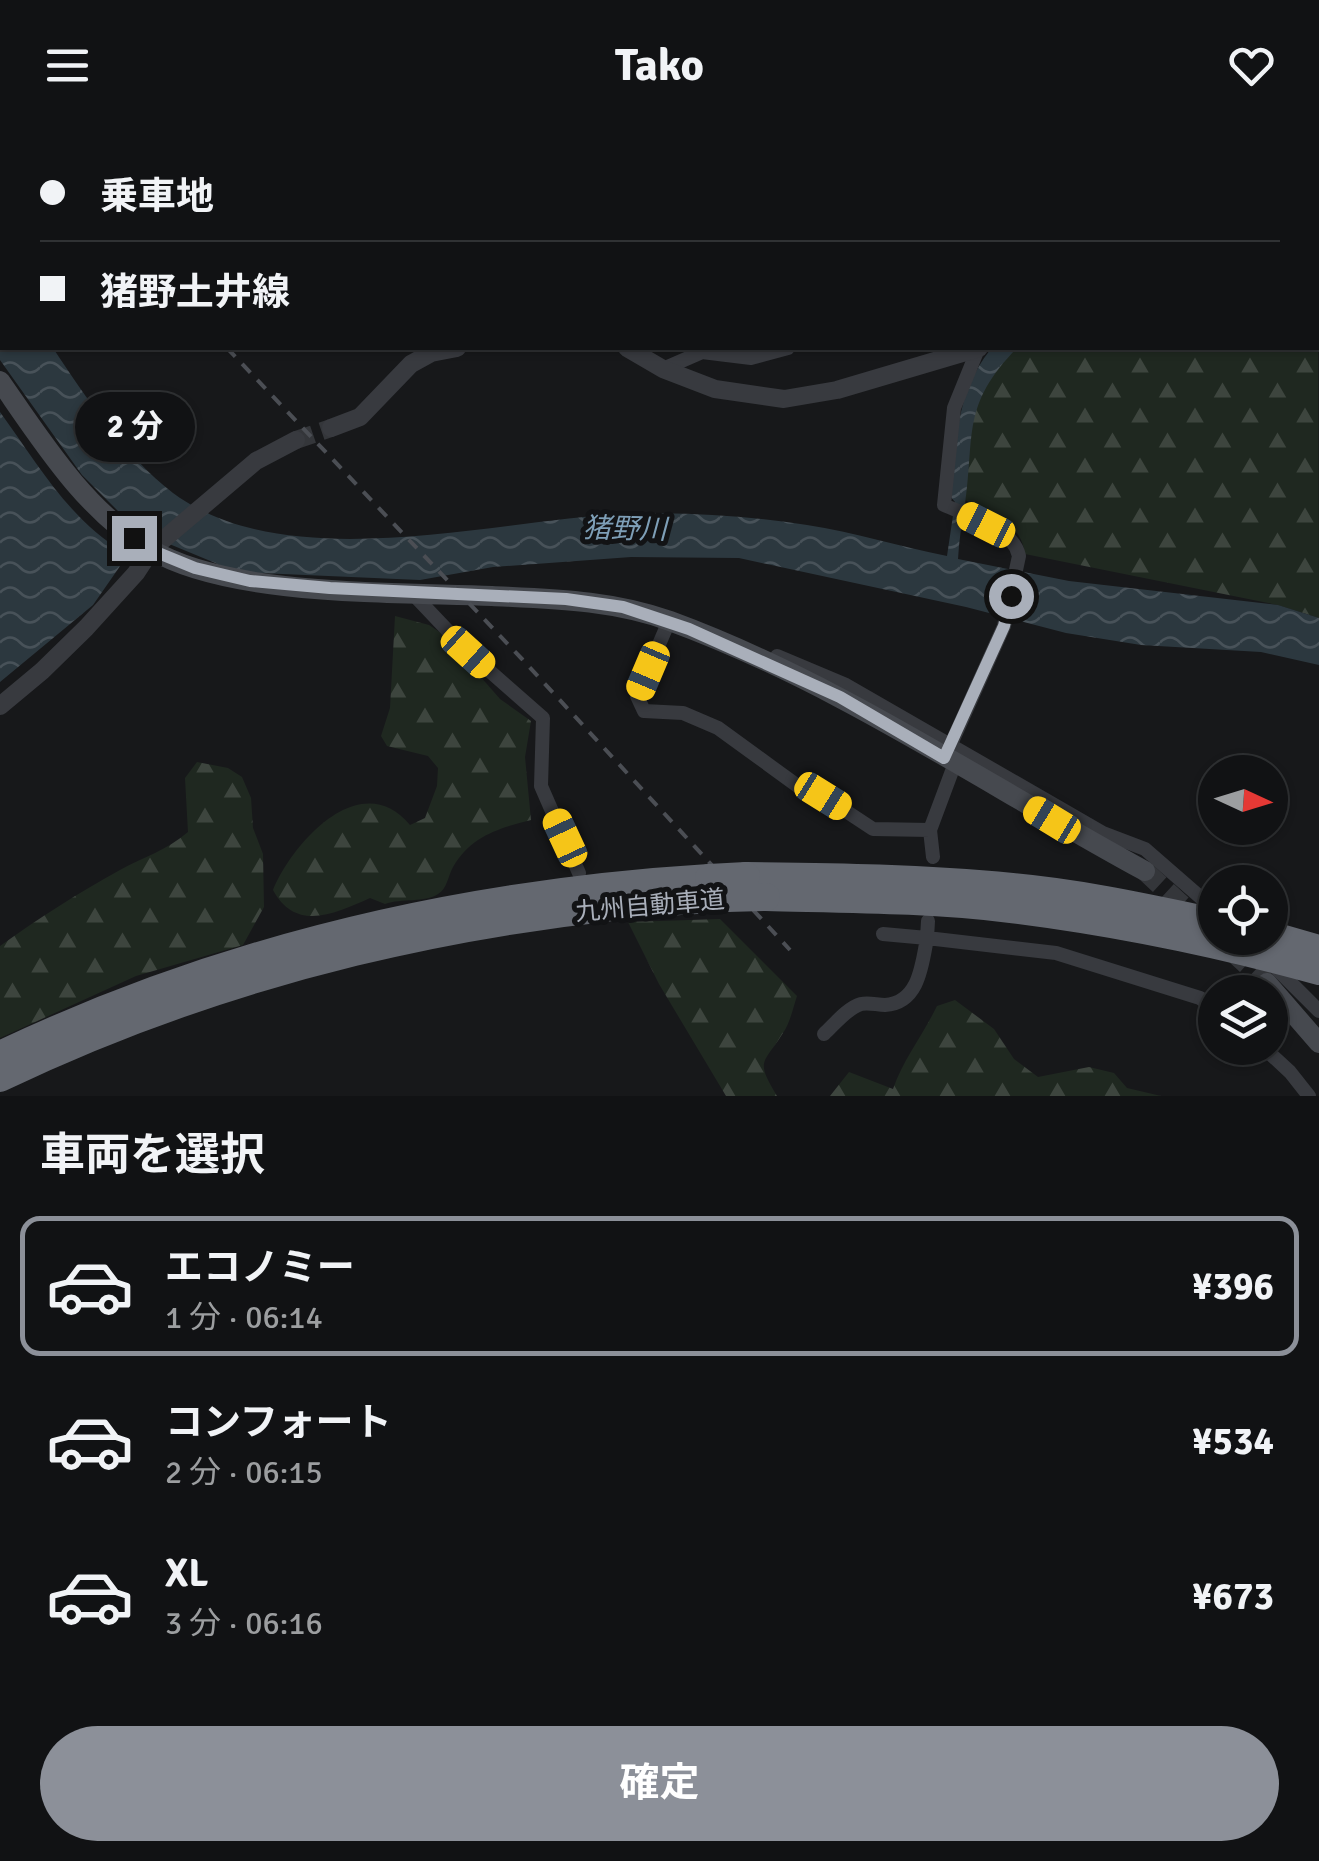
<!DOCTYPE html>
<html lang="ja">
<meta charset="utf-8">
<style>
:root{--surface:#111214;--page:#1e2022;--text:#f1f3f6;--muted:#9c9ea0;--line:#303234;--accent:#8c9099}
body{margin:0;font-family:Signika,"Noto Sans JP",sans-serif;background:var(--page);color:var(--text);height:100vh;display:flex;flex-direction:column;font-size:38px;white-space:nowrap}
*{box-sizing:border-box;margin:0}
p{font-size:32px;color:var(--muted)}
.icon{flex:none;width:55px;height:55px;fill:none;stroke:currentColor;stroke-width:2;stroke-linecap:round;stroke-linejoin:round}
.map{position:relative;height:966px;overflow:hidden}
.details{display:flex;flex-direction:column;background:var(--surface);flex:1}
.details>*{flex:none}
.banner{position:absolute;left:0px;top:0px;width:1320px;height:220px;box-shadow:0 2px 8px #0004,0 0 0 2px var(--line);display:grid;align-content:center;height:220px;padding:0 40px;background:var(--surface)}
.needle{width:65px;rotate:94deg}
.fabs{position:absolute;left:1198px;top:625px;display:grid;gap:20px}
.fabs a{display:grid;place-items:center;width:90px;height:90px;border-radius:50%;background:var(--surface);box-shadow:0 2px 8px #0004,0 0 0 2px var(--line);font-size:50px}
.end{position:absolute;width:45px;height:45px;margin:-22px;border:12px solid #a9afba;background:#111;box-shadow:0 0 0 5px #111}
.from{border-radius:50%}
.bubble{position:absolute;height:70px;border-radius:35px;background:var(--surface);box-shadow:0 2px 8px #0004,0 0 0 2px var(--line);font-size:32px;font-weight:700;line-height:70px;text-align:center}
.car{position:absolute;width:30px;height:60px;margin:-30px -15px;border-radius:12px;box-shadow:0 0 8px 2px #0007;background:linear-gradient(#f5c518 24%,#345 0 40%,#f5c518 0 76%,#345 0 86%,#f5c518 0)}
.banner b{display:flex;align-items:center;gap:35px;height:95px;font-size:38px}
.banner b+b{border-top:2px solid var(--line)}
.banner i{width:25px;height:25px;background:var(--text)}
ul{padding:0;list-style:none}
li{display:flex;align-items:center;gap:30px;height:140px;margin:0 20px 15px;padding:0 20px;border:5px solid transparent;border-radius:20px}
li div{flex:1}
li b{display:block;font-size:38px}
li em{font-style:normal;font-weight:700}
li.active{border-color:var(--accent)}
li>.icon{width:90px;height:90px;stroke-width:1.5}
h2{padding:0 40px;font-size:45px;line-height:120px}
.cta{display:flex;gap:20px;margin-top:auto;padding:20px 40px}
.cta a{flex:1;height:115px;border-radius:60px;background:var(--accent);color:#fff;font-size:40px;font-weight:700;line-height:115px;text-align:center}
header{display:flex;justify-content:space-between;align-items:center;height:130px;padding:0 40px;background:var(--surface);font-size:45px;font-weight:700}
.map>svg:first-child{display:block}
.forest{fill:url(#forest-firs)}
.water{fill:url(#water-waves)}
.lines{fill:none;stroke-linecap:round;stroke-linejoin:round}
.tertiary-tunnel{stroke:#34363a;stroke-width:18;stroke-dasharray:18 9;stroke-linecap:butt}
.secondary-tunnel{stroke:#34363a;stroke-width:20;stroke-dasharray:20 10;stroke-linecap:butt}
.minor{stroke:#383a3f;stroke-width:14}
.tertiary{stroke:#383a3f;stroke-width:18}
.secondary{stroke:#46494f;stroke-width:20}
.motorway{stroke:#646870;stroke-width:28}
.rail{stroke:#4b4e54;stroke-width:4;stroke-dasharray:12 10;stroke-linecap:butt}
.motorway-bridge{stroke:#646870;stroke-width:28}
.route{stroke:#a9afba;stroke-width:12}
.labels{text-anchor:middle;stroke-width:10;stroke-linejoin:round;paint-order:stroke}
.street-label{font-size:25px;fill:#a9afba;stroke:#121315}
.water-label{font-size:28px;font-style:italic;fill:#7e9fb7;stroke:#121315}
</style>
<header><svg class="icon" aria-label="menu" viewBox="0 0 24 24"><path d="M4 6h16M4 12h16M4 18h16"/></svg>Tako<svg class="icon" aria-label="heart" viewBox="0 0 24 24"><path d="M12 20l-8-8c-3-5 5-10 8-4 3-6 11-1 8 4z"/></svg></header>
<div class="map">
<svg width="1319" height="966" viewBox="0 0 1319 966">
<defs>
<pattern id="forest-firs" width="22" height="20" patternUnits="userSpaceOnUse" patternTransform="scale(2.5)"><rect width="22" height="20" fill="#1f2820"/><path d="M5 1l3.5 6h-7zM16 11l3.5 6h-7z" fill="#3d453e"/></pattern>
<pattern id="water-waves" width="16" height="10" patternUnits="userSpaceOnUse" patternTransform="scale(2.5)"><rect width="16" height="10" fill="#2c383f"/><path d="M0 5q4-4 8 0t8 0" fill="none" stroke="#485259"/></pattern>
</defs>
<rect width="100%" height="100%" fill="#17181a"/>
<path class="forest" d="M 615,0 L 1073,0 L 1071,2 Z
M 1318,157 L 1319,488 L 1278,475 L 1025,424 C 1021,390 986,381 959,367 L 973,269 L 1003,218 L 1318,218 Z
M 395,486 L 429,495 L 444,505 L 500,569 L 531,591 L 525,627 L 531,690 C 499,698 471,706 453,737 C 448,746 447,759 438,764 C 425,773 401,768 385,774 L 370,768 C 336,783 296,803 273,760 C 293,712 361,636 410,695 L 425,688 L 437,656 L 438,638 L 428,626 L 387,616 L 381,606 L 390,578 Z
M 197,632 L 228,638 L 242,647 L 251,668 L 253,698 L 263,724 L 264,777 L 243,815 L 136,846 L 0,908 L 0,816 C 39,788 78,763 120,740 C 144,727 167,720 188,702 L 185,648 Z
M 720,789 L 797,866 C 793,878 790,893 783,903 C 763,935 755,929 777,966 L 726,966 L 659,854 L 628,792 Z
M 955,870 L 994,899 L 1014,929 L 1038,947 L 1089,937 L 1114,943 L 1127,958 L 1161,966 L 830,966 L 849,942 L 893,959 C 904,928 923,905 937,876 Z"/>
<path class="water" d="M 0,134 L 2,218 L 53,218 C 86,268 125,326 173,363 C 288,448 491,390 625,384 C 684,381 748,386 807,395 C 854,402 900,417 947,426 L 955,372 L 950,366 C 956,313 956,263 990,220 L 1017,218 C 961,275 975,305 965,375 C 962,393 959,410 958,429 L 1069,451 L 1278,475 L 1319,488 L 1319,535 L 1261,522 L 1141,515 L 1066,503 L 966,477 L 739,428 L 631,427 L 493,437 L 420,450 L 237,442 L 150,406 L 129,392 L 82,345 L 0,230 Z
M 0,282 C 38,334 68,389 125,423 L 125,429 L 93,475 L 0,552 Z"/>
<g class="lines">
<path class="tertiary-tunnel" d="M 296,310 L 331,298"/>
<path class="secondary-tunnel" d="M 1145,741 L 1195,787
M 1232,821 L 1267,853"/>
<path class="minor" d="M 401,0 L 402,2
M 605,0 L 605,2
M 1200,0 L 1201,2
M 1086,2 L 1086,0
M 663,239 L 702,222 L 751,228 L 788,218
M 412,463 L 468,522 L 543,588 L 541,656 L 579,743
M 669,491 L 637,566 L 644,581 L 683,583 L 718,598 L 806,662 L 823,666 L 873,699 L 930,700
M 777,526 L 846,555 L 1103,703 L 1145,719 L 1215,780
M 947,623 L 1004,496 L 1019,426 C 1013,397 968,386 944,375 L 954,278 L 978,219
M 933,727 L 930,700 L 955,633
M 928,791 L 927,808 L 1056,823 L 1200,868 L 1215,879
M 1274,836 L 1319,881
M 824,904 C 834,895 847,878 861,874 C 869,872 877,875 885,875 C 919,873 922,835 927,808 L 883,804
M 1264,918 L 1290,942 L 1309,966"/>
<path class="tertiary" d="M 1318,125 L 1319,126
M 627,218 L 663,239 L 715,259 L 784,269 L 837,260 L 979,218
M 331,298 L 360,287 L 411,234 L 431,223 L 457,218
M 0,576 L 42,541 L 86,498 L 136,443 L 151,420 L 256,331 L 296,310"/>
<path class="secondary" d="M 0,251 C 41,310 86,382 150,419 C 230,467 397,462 492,466 C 553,469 612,470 670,491 C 839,553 988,656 1145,741
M 1267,853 L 1319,913"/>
<path class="motorway" d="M 746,746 C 835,747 923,748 1012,757 C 1080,763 1148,778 1215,792
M 766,767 C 847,769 930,769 1011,779 C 1115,792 1218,813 1319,841
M 1270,805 L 1319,819
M 0,925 C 223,819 463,763 709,748
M 0,948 C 227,839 476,781 727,768"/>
<path class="rail" d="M 20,0 L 23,2
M 227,218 L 522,529 L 790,820"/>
<path class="motorway-bridge" d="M 709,748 L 746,746
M 727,768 L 766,767"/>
</g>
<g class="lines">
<path class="route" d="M 134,408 L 151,420 L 195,438 L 250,451 L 330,458 L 566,469 L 623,477 L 689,499 L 840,567 L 944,628 L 1004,496 L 1011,466"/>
</g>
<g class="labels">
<g class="street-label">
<text transform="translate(650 775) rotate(-5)" y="9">九州自動車道</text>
</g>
<g class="water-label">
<text transform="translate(625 398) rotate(1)" y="10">猪野川</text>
</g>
</g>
</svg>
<div class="fabs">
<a><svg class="needle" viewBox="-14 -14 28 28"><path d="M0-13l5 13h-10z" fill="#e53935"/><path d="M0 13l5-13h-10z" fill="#9c9ea0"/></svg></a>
<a><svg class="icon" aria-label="locate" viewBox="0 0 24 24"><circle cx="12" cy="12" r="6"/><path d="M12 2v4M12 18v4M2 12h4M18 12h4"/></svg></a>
<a><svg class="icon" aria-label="layers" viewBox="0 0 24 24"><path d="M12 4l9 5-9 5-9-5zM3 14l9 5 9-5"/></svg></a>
</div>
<i class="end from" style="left:1011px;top:466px"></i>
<i class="end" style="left:134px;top:408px"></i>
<div class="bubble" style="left:75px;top:262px;width:120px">2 分</div>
<i class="car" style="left:986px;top:395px;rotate:297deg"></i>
<i class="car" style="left:468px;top:522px;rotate:132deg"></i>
<i class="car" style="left:648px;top:541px;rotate:203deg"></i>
<i class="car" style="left:823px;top:666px;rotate:122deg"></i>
<i class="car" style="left:1052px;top:690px;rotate:301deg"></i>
<i class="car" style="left:565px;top:708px;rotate:335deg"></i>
<div class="banner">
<b><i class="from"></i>乗車地</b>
<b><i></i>猪野土井線</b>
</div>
</div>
<section class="details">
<h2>車両を選択</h2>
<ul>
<li class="active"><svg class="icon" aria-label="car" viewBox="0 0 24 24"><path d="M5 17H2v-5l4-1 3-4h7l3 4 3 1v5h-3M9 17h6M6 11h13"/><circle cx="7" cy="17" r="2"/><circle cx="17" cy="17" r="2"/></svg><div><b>エコノミー</b><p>1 分 · 06:14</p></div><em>¥396</em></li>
<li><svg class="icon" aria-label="car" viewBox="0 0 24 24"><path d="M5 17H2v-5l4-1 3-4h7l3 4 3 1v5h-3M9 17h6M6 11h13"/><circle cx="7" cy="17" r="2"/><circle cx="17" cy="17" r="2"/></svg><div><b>コンフォート</b><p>2 分 · 06:15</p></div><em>¥534</em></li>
<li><svg class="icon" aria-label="car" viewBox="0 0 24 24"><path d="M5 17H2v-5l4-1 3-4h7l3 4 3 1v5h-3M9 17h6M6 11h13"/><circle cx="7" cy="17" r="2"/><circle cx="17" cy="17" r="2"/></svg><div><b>XL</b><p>3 分 · 06:16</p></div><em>¥673</em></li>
</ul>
<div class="cta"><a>確定</a></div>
</section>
